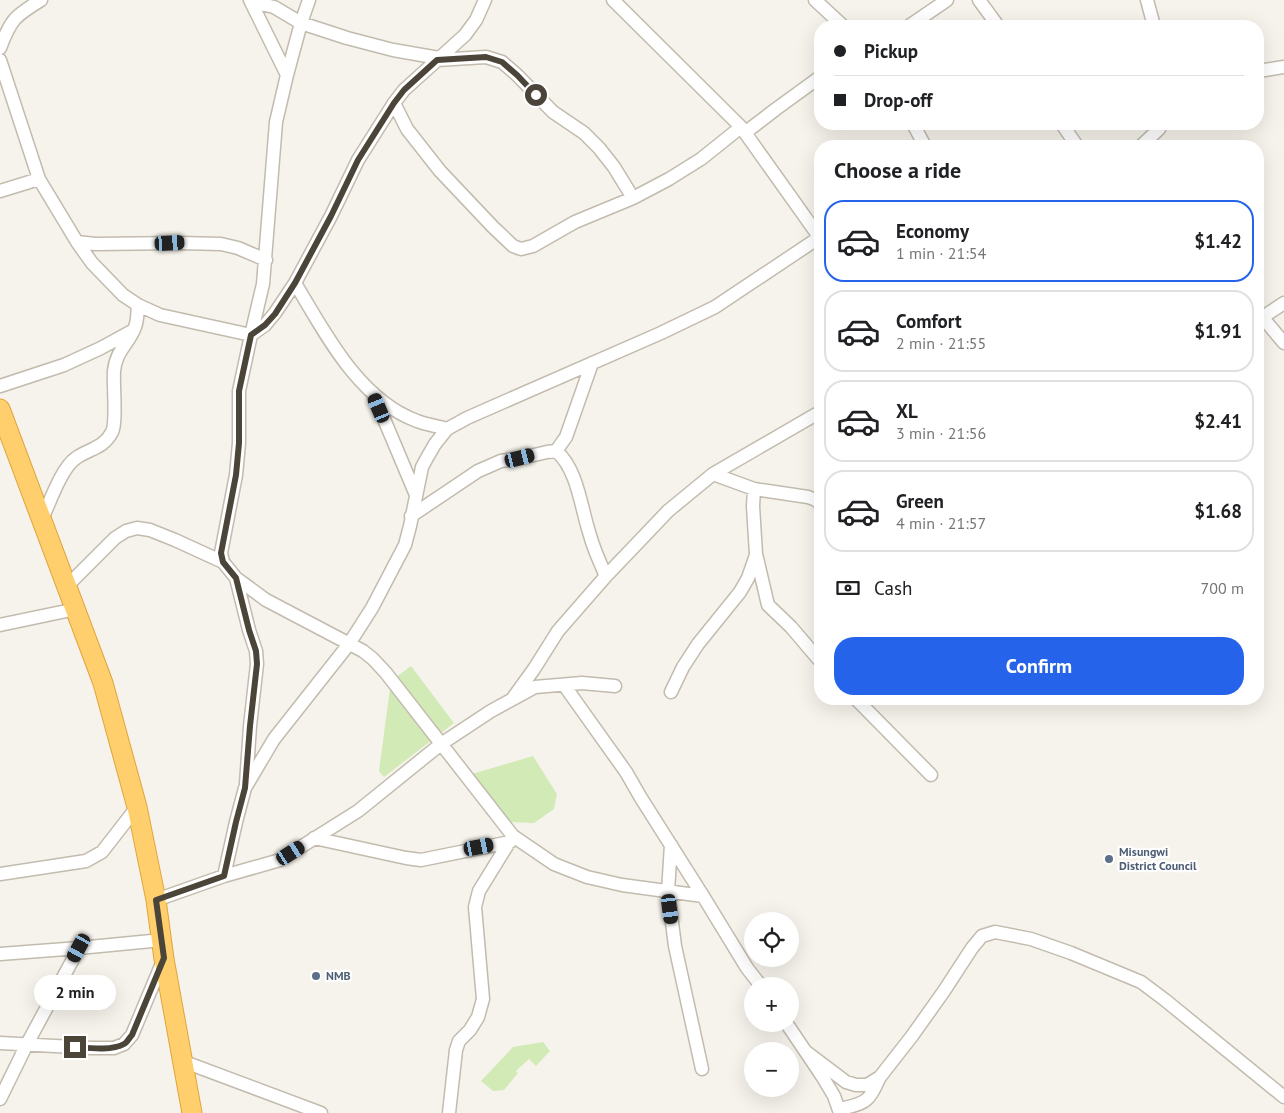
<!DOCTYPE html>
<meta charset="utf-8">
<style>
:root{--surface:#fff;--page:#f2f2f2;--text:#202124;--muted:#757577;--line:#e0e0e0;--accent:#2563eb}
body{margin:0;font-family:"PT Sans",sans-serif;background:var(--page);color:var(--text);height:100vh;display:flex;flex-direction:column;font-size:19px;white-space:nowrap}
*{box-sizing:border-box;margin:0}
p{font-size:16px;color:var(--muted)}
.icon{flex:none;width:28px;height:28px;fill:none;stroke:currentColor;stroke-width:2;stroke-linecap:round;stroke-linejoin:round}
.map{position:relative;flex:1;overflow:hidden}
.panel{position:absolute;left:814px;top:140px;width:450px;height:565px;display:flex;flex-direction:column;background:var(--surface);border-radius:20px;box-shadow:0 5px 20px #0002}
.panel>*{flex:none}
.banner{position:absolute;left:814px;top:20px;width:450px;height:110px;border-radius:20px;box-shadow:0 5px 20px #0002;display:grid;align-content:center;height:110px;padding:0 20px;background:var(--surface)}
.controls{position:absolute;left:744px;top:912px;display:grid;gap:10px}
.controls a{display:grid;place-items:center;width:55px;height:55px;border-radius:50%;background:var(--surface);box-shadow:0 5px 20px #0002;font-size:25px}
.end{position:absolute;width:22px;height:22px;margin:-11px;border:6px solid #4b4439;background:#fff;box-shadow:0 0 0 2px #fff}
.from{border-radius:50%}
.bubble{position:absolute;height:35px;border-radius:18px;background:var(--surface);box-shadow:0 5px 20px #0002;font-size:16px;font-weight:800;line-height:35px;text-align:center}
.car{position:absolute;width:15px;height:30px;margin:-15px -8px;border-radius:6px;box-shadow:0 0 4px 1px #0007;background:linear-gradient(#222 24%,#8ab4d8 0 40%,#222 0 76%,#8ab4d8 0 86%,#222 0)}
.banner b{display:flex;align-items:center;gap:18px;height:48px;font-size:19px}
.banner b+b{border-top:1px solid var(--line)}
.banner i{width:12px;height:12px;background:var(--text)}
ul{padding:0;list-style:none}
li{display:flex;align-items:center;gap:15px;height:82px;margin:0 10px 8px;padding:0 10px;border:2px solid var(--line);border-radius:20px}
li div{flex:1}
li b{display:block;font-size:19px}
li em{font-style:normal;font-weight:800}
li.selected{border-color:var(--accent)}
li>.icon{width:45px;height:45px;stroke-width:1.5}
h2{padding:0 20px;font-size:22px;line-height:60px}
.pay{display:flex;align-items:center;gap:12px;height:55px;padding:0 20px;font-size:19px}
.pay p{margin-inline-start:auto}
.cta{display:flex;gap:10px;margin-top:auto;padding:10px 20px}
.cta a{flex:1;height:58px;border-radius:20px;background:var(--accent);color:#fff;font-size:20px;font-weight:800;line-height:58px;text-align:center}
.map>svg:first-child{display:block}
.green{fill:#d2eab5}
.lines{fill:none;stroke-linecap:round;stroke-linejoin:round}
.minor-casing{stroke:#c2bbae;stroke-width:15}
.highway-casing{stroke:#e0a43c;stroke-width:21}
.minor{stroke:#fff;stroke-width:12}
.highway{stroke:#ffcf6e;stroke-width:19}
.route{stroke:#4b4439;stroke-width:6}
.service-dot{fill:#5c6f8a;stroke:#fff;stroke-width:2}
.labels{text-anchor:middle;stroke-width:4.5;stroke-linejoin:round;paint-order:stroke}
.service-label{font-size:12px;font-weight:bold;fill:#4e5e75;stroke:#fff;text-anchor:start}
</style>
<div class="map">
<svg width="1284" height="1113" viewBox="0 0 1284 1113">
<rect width="100%" height="100%" fill="#f6f3ec"/>
<path class="green" d="M 411,666 L 454,723 L 384,777 L 379,771 L 391,681 Z
M 533,756 L 557,794 L 554,809 L 534,823 L 506,822 L 472,774 Z
M 543,1042 L 550,1051 L 536,1066 L 529,1059 L 516,1071 L 518,1073 L 504,1090 L 493,1091 L 481,1081 L 513,1047 Z"/>
<g class="lines">
<g class="minor-casing">
<path id="minor" d="M 250,0 L 287,75
M 309,0 L 301,23 L 287,75 L 276,122 L 263,284 L 251,335 L 239,391 L 239,443 L 236,475 L 221,553 L 223,562 L 236,578 L 266,600 L 363,651 L 373,659 L 386,673 L 513,836 L 554,864 L 587,877 L 622,885 L 703,896
M 613,0 L 741,127 L 820,238
M 815,0 L 843,26
M 979,0 L 998,26
M 1147,0 L 1154,26
M 252,3 L 265,5 L 274,7 L 301,23 L 347,38 L 393,50 L 439,58
M 909,26 L 947,0
M 0,48 C 11,19 15,16 41,0
M 0,60 L 39,179 L 77,242 L 92,263 L 123,295 L 138,305 L 160,315 L 251,335 L 265,325 L 275,313 L 295,283 L 331,216 L 358,160 L 394,103 L 404,90 L 465,35 L 476,20 L 485,0
M 437,60 L 486,57 L 502,62 L 517,75 L 553,112 L 584,133 L 599,148 L 614,167 L 633,198
M 1258,71 L 1284,67
M 394,103 L 407,129 L 440,171 L 493,227 L 513,246 L 521,249 L 533,246 L 575,222 L 633,198 L 669,179 L 701,159 L 741,127
M 913,124 L 925,146
M 1062,124 L 1077,146
M 746,132 L 776,109 L 820,77
M 1141,146 L 1159,129 L 1161,124
M 0,191 L 39,179
M 77,242 L 95,244 L 180,243 L 221,244 L 238,248 L 266,260
M 295,283 C 325,333 359,400 417,421 C 427,425 438,426 447,429
M 1258,312 L 1284,343
M 1263,317 L 1284,303
M 0,386 L 64,365 L 101,348 L 132,331
M 373,393 L 416,495
M 556,451 L 566,437 L 592,363
M 713,474 L 754,489 L 808,497 L 816,500 L 820,504
M 754,489 L 753,506 L 756,554 L 768,605 L 791,627 L 820,661
M 411,516 L 478,471 L 501,461 L 521,458 L 547,452 L 556,451 C 577,468 581,507 589,532 C 593,547 599,561 606,576
M 41,521 C 49,505 61,468 76,458 C 90,448 103,449 112,432 C 117,423 113,385 114,371 C 116,350 129,344 135,327 C 138,320 137,312 138,305
M 236,578 L 249,630 L 256,651 L 257,664 L 250,726 L 246,784
M 67,586 L 115,538 L 126,531 L 137,528 L 150,530 L 175,540 L 223,562
M 0,625 L 76,609
M 564,685 L 626,772 L 641,798 L 703,896 L 747,968 L 761,986
M 671,692 L 683,667 L 698,644 L 740,592 L 748,578 L 756,555
M 513,698 L 534,669 L 558,631 L 606,576 L 668,511 L 713,474 L 820,412
M 856,699 L 931,775
M 314,838 L 406,858 L 421,860 L 510,842
M 671,845 L 668,891 L 675,946 L 702,1069
M 0,874 L 86,861 L 102,852 L 137,807
M 224,876 L 236,822 L 245,788 L 274,739 L 349,644 L 372,608 L 405,545 L 410,526 L 422,467 L 428,456 L 435,444 L 447,429 L 467,418 L 661,333 L 715,307 L 820,237
M 156,900 L 224,876 L 280,860 L 358,811 L 441,744 L 491,711 L 535,687 L 582,683 L 615,686
M 0,954 L 79,948 L 162,940
M 787,1024 L 822,1076 L 834,1096 L 840,1113
M 0,1043 L 91,1048 L 114,1048 L 124,1044 L 132,1035 L 163,961
M 805,1051 L 846,1082 L 856,1085 L 867,1085 L 880,1077 L 912,1036 L 944,991 L 972,948 L 982,936 L 995,932 L 1031,939 L 1071,953 L 1141,982 L 1165,1000 L 1284,1097
M 182,1061 L 321,1113
M 0,1099 L 27,1044 L 79,948
M 840,1109 C 848,1107 861,1105 867,1099 C 873,1094 876,1084 880,1077
M 449,1113 L 456,1050 L 459,1041 L 470,1030 L 478,1017 L 483,999 L 475,907 L 479,891 L 513,836"/>
</g>
<g class="highway-casing">
<path id="highway" d="M 0,409 L 103,683 L 137,807 L 156,900 L 164,959 L 192,1113"/>
</g>
<use href="#minor" class="minor"/>
<use href="#highway" class="highway"/>
</g>
<g class="lines">
<path class="route" d="M 75,1047 C 88,1048 112,1051 124,1044 C 127,1043 129,1038 132,1035 L 164,958 L 156,900 L 224,876 L 236,822 L 245,788 L 250,726 L 257,664 L 256,651 L 249,630 L 236,578 L 223,562 L 221,553 L 236,475 L 239,443 L 239,391 L 251,335 L 265,325 L 275,314 L 295,283 L 331,216 L 358,160 L 394,103 L 404,90 L 437,60 L 486,57 L 502,62 L 517,75 L 536,95"/>
</g>
<g class="service-dot">
<circle cx="1109" cy="859" r="5"/>
<circle cx="316" cy="976" r="5"/>
</g>
<g class="labels">
<g class="service-label">
<text x="1119" y="856">Misungwi<tspan x="1119" dy="14">District Council</tspan></text>
<text x="326" y="980">NMB</text>
</g>
</g>
</svg>
<div class="controls">
<a><svg class="icon" aria-label="locate" viewBox="0 0 24 24"><circle cx="12" cy="12" r="6"/><path d="M12 2v4M12 18v4M2 12h4M18 12h4"/></svg></a>
<a>+</a>
<a>−</a>
</div>
<i class="end from" style="left:536px;top:95px"></i>
<i class="end" style="left:75px;top:1047px"></i>
<div class="bubble" style="left:34px;top:975px;width:82px">2 min</div>
<i class="car" style="left:170px;top:243px;rotate:87deg"></i>
<i class="car" style="left:379px;top:408px;rotate:337deg"></i>
<i class="car" style="left:520px;top:458px;rotate:76deg"></i>
<i class="car" style="left:479px;top:847px;rotate:79deg"></i>
<i class="car" style="left:291px;top:853px;rotate:58deg"></i>
<i class="car" style="left:670px;top:909px;rotate:173deg"></i>
<i class="car" style="left:79px;top:948px;rotate:209deg"></i>
<div class="banner">
<b><i class="from"></i>Pickup</b>
<b><i></i>Drop-off</b>
</div>
<section class="panel">
<h2>Choose a ride</h2>
<ul>
<li class="selected"><svg class="icon" aria-label="car" viewBox="0 0 24 24"><path d="M5 17H2v-5l4-1 3-4h7l3 4 3 1v5h-3M9 17h6M6 11h13"/><circle cx="7" cy="17" r="2"/><circle cx="17" cy="17" r="2"/></svg><div><b>Economy</b><p>1 min · 21:54</p></div><em>$1.42</em></li>
<li><svg class="icon" aria-label="car" viewBox="0 0 24 24"><path d="M5 17H2v-5l4-1 3-4h7l3 4 3 1v5h-3M9 17h6M6 11h13"/><circle cx="7" cy="17" r="2"/><circle cx="17" cy="17" r="2"/></svg><div><b>Comfort</b><p>2 min · 21:55</p></div><em>$1.91</em></li>
<li><svg class="icon" aria-label="car" viewBox="0 0 24 24"><path d="M5 17H2v-5l4-1 3-4h7l3 4 3 1v5h-3M9 17h6M6 11h13"/><circle cx="7" cy="17" r="2"/><circle cx="17" cy="17" r="2"/></svg><div><b>XL</b><p>3 min · 21:56</p></div><em>$2.41</em></li>
<li><svg class="icon" aria-label="car" viewBox="0 0 24 24"><path d="M5 17H2v-5l4-1 3-4h7l3 4 3 1v5h-3M9 17h6M6 11h13"/><circle cx="7" cy="17" r="2"/><circle cx="17" cy="17" r="2"/></svg><div><b>Green</b><p>4 min · 21:57</p></div><em>$1.68</em></li>
</ul>
<div class="pay"><svg class="icon" aria-label="cash" viewBox="0 0 24 24"><path d="M3 7h18v10H3z"/><circle cx="12" cy="12" r="2"/></svg>Cash<p>700 m</p></div>
<div class="cta"><a>Confirm</a></div>
</section>
</div>
